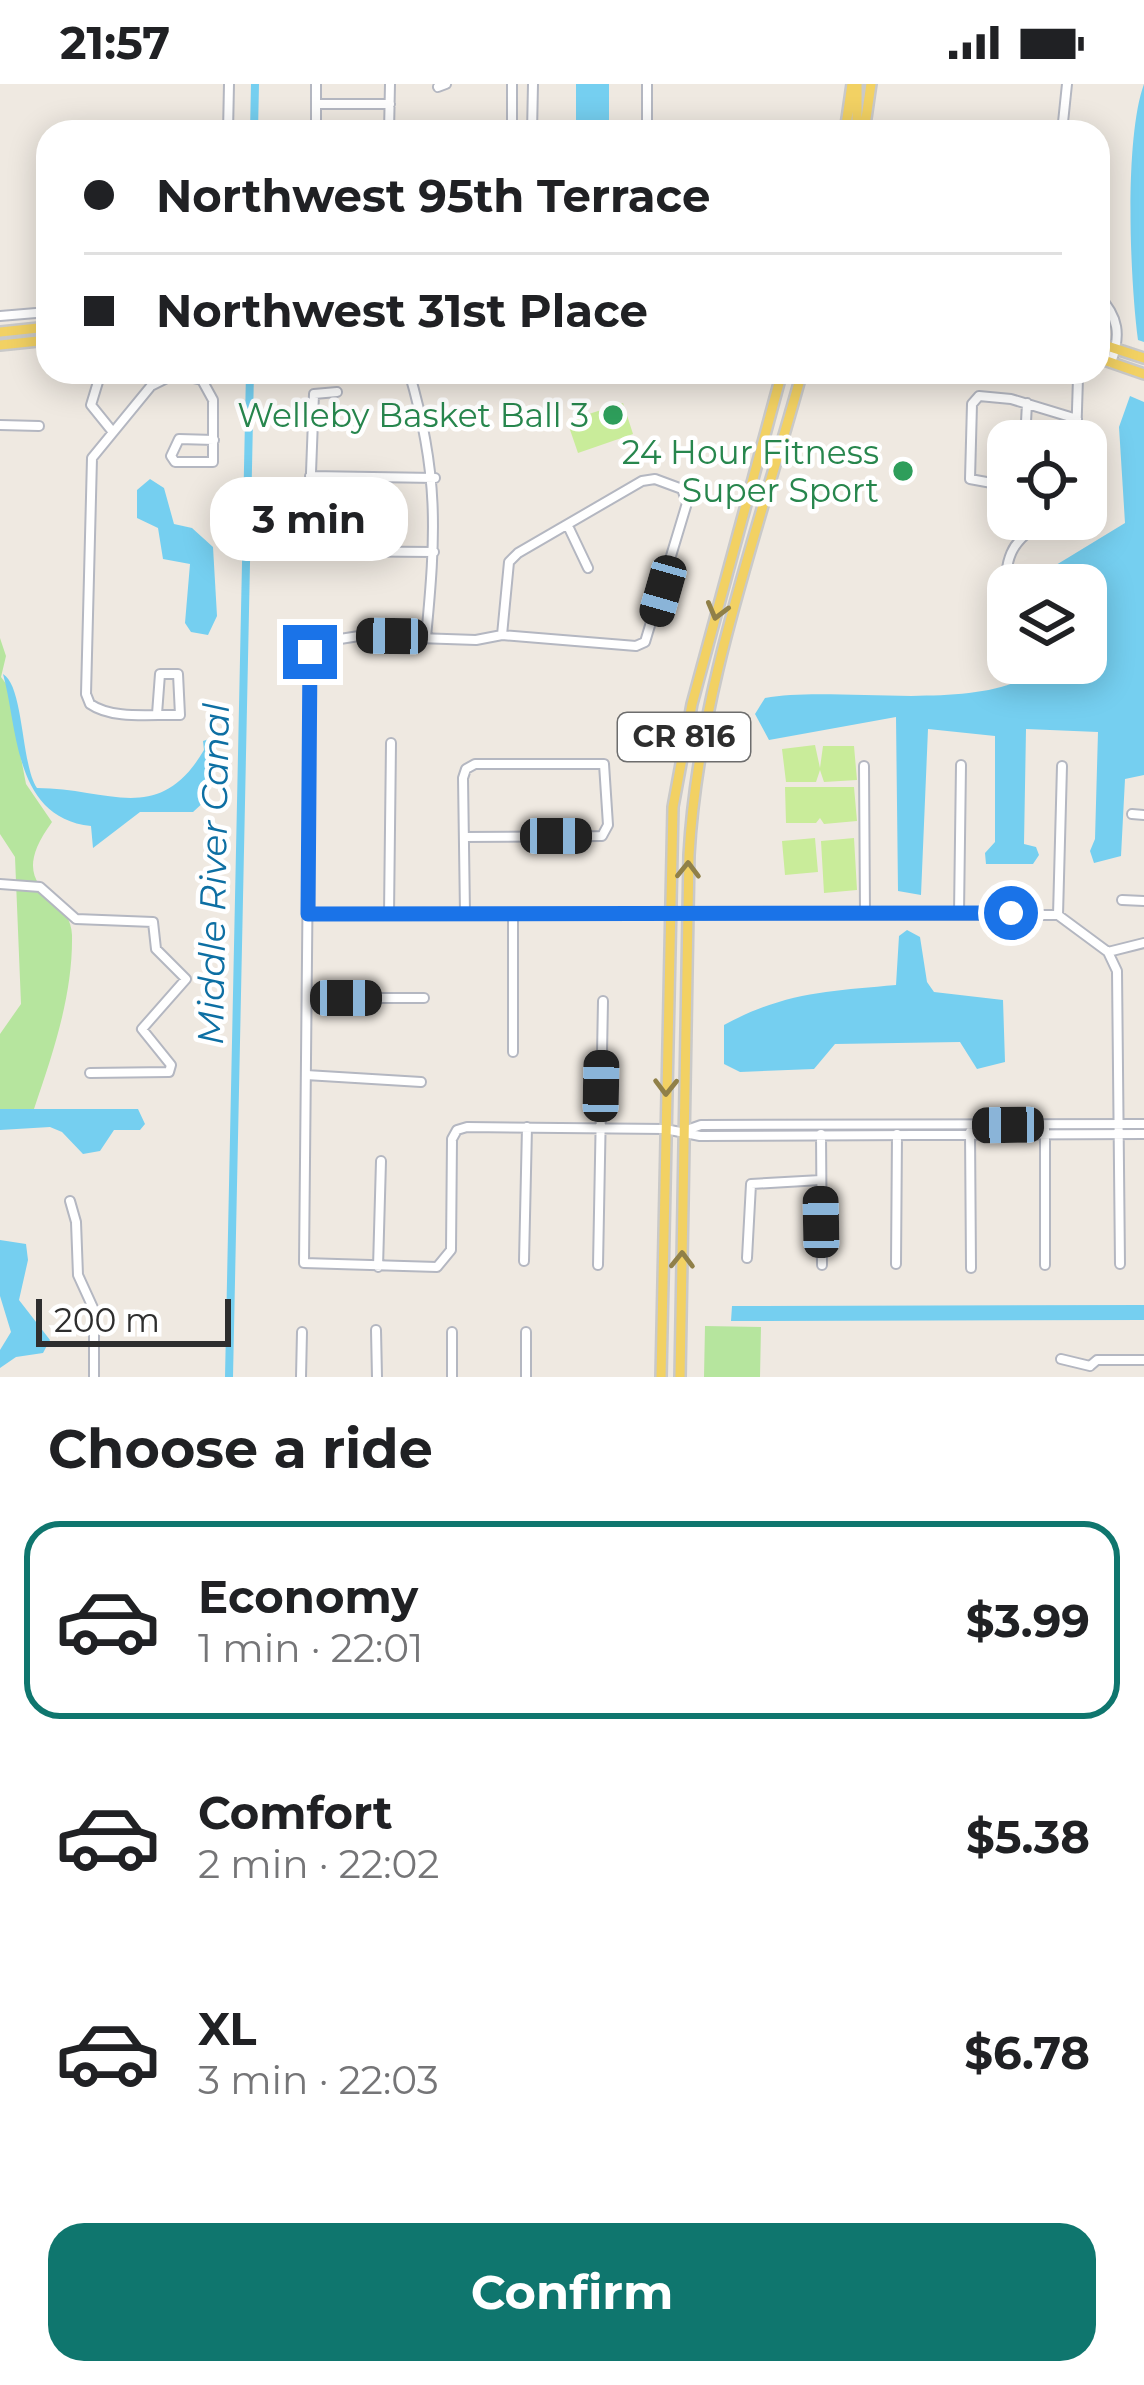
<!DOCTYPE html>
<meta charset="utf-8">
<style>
:root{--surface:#fff;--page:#f2f2f2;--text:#202124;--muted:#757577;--line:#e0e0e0;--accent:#0f766e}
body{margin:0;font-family:Montserrat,sans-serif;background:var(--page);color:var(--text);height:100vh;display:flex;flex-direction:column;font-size:45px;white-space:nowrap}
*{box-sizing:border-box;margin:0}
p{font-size:39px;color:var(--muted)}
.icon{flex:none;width:66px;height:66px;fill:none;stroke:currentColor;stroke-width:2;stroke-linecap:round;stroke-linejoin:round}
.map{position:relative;height:1293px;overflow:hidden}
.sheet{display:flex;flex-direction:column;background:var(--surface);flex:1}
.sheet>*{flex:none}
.banner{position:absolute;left:36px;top:36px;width:1074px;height:264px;border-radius:36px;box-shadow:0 6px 30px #0003;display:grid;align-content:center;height:264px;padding:0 48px;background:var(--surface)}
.tools{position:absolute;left:987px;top:336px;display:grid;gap:24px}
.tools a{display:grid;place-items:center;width:120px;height:120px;border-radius:24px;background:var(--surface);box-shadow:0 6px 30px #0003;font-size:60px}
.scale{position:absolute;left:36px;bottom:30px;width:195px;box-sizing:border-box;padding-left:12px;border:6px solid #2e2e2e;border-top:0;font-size:33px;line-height:42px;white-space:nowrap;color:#2e2e2e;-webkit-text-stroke:9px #fff;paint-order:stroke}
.end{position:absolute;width:54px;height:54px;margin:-27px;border:15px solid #1a73e8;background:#fff;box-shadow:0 0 0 6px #fff}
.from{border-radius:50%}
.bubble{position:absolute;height:84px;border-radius:36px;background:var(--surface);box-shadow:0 6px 30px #0003;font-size:39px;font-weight:700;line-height:84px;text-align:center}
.car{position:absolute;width:36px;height:72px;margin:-36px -18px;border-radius:15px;box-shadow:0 0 9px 3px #0007;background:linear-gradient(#222 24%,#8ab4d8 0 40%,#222 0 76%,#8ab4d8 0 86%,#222 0)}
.banner b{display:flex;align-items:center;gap:42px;height:114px;font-size:45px}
.banner b+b{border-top:3px solid var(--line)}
.banner i{width:30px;height:30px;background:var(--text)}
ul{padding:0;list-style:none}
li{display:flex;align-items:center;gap:36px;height:198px;margin:0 24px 18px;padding:0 24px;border:6px solid transparent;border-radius:36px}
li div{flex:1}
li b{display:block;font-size:45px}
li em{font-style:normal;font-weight:700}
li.selected{border-color:var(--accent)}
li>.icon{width:108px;height:108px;stroke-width:1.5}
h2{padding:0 48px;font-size:54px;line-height:144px}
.cta{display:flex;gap:24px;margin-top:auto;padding:24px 48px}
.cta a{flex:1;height:138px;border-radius:36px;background:var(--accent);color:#fff;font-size:48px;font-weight:700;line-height:138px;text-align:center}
.status{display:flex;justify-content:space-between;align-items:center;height:84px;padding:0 60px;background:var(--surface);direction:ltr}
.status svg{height:33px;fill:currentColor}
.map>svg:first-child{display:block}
.green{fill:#b6e59e}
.pitch{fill:#c9ec9a}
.water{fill:#75cff0}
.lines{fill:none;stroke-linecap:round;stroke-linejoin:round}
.canal{stroke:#75cff0;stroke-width:8}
.minor-casing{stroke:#b4b7c1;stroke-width:12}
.major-casing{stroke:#c9c9c9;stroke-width:14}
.minor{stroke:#fff;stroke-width:8}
.major{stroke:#f2d163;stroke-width:9}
.oneway{stroke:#908048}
.route{stroke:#1a73e8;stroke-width:15}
.leisure-dot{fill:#2e9e5b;stroke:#fff;stroke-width:4.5}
.labels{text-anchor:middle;stroke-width:9;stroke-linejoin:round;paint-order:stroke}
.shield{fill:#fff;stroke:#6d6d6d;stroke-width:3}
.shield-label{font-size:30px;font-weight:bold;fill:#2e2e2e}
.leisure-label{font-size:33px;fill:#27864d;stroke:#fff;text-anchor:end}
.water-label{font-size:36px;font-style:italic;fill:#0d6fa3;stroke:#fff}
</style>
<div class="status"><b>21:57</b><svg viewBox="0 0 49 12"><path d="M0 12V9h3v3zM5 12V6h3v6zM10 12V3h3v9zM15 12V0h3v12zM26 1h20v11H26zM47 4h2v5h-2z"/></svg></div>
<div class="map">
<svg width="1144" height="1293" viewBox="0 0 1144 1293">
<rect width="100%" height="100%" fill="#efe9e1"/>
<path class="green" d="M 0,554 L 6,572 L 1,593 L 7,601 L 26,700 L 52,738 C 0,809 71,807 72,851 C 73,911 53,969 34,1025 L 0,1025 L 0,950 L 21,920 L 15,773 L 0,750 Z
M 705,1242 L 761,1243 L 760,1293 L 704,1293 Z"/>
<path class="pitch" d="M 623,319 L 633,350 L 578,369 L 567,337 Z
M 815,661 L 820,684 L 823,662 L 854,662 L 857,696 L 824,698 L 820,686 L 816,698 L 786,698 L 782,665 Z
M 785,703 L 854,703 L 857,737 L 824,740 L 820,734 L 816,739 L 786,739 Z
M 815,754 L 818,788 L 785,791 L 782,757 Z
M 854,754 L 857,806 L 824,809 L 821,757 Z"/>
<path class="water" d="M 576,0 L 609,0 L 609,48 L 576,48 Z
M 1144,0 L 1144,258 L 1138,256 C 1130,196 1124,55 1144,0 Z
M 1130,312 L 1144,318 L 1144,691 L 1125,695 L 1121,772 L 1094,779 L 1090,767 L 1095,755 L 1098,648 L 1026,645 L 1024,760 L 1036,763 L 1039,771 L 1033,780 L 986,780 L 985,769 L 995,758 L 995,652 L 928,645 L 921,811 L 898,807 L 896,633 L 769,656 L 755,630 L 765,614 C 839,600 993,634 1046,579 L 1086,579 L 1086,501 L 1055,501 L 1056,481 L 1125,439 L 1119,343 Z
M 150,395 L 164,404 L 174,440 L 192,444 L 213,463 L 217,532 L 208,551 L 191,548 L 185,539 L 190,480 L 163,475 L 158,444 L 137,434 L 137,406 Z
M 3,590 C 24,602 21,681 37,704 C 108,704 159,743 204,666 L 203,657 L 209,655 L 206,716 L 193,728 L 140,728 L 93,764 L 91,742 C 13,734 18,643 3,590 Z
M 907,846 L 920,853 L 927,898 L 934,908 L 1003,916 L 1005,978 L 977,985 L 960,958 L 835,960 L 814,985 L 740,988 L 724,980 L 724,941 C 785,908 830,907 896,901 L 899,852 Z
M 0,1025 L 138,1025 L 145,1040 L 140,1046 L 114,1046 L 100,1067 L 83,1070 L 62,1048 L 50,1043 L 0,1046 Z
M 0,1156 L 26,1160 L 28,1176 L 19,1216 L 50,1256 L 43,1269 L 16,1273 L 0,1284 L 0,1266 L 11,1248 L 0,1212 Z
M 1144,1221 L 1144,1236 L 731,1237 L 732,1222 Z"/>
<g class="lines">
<path class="canal" d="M 254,48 L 255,0
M 229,1293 L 250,288"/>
<g class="minor-casing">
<path id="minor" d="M 438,3 L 446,0
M 316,20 L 390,20
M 228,48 L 229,0
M 316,48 L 316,0
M 389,48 L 390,0
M 512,48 L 512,0
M 532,48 L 533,0
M 647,48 L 647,0
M 1062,48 L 1067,0
M 1098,211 C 1119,233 1121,251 1111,279
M 0,232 L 48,228
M 101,288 L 91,321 L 112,347
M 409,288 C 439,389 436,450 426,553
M 1063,288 L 1078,294 L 1076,357
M 337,308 L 314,310 L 308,467 L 434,468
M 0,341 L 39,342
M 1025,357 L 1027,319
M 310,392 L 435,394
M 1008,402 L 970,395 L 972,320 L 979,312 L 1011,315 L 1077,335
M 568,442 L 588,484
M 1005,534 C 1007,483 999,461 1049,435
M 502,551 L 509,478 L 518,469 L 642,397 L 655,395 L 682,405 L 687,419 L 645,558 L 636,562 L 502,551 L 476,556 L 359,552 L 315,559 L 310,568 L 304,1179 L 437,1183 L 451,1166 L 452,1055 L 457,1046 L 467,1043 L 665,1045 L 700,1052 L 1144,1050
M 157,630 L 160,590 L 178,590 L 180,631 C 152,630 113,636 90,620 L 86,610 L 92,374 L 151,302 L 175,290 L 202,296 L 213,316 L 213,378 L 175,378 L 171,372 L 179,355 L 214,356
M 864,682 L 865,829
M 1132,730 L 1144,731
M 464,753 L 602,752 L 608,741 L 604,680 L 475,680 L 466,685 L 463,694 L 465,829
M 0,800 L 40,803 L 76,835 L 153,838 L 156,865 L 186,895 L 142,945 L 171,981 L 169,988 L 90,989
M 1122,816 L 1144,817
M 959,829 L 961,681
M 308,830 L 1058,831 L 1108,868 L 1117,887 L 1120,1180
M 389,830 L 391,659
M 1058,831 L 1062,682
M 1108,868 L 1144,859
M 307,914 L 424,914
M 513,968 L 513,829
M 306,991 L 421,998
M 684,1047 L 701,1041 L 1144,1040
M 970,1048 L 971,1184
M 821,1050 L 822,1181
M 70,1117 L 76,1138 L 78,1191 L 94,1226 L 94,1293
M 747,1174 L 751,1100 L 821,1096
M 524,1177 L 527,1043
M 896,1180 L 897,1050
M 598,1181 L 603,917
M 1045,1181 L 1045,1045
M 378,1183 L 381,1077
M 376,1246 L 377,1293
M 1061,1275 L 1090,1282
M 1090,1282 L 1097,1276 L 1144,1276
M 301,1293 L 302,1248
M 452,1293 L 452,1248
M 526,1293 L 526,1248"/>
</g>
<g class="major-casing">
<path id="major" d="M 845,48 L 852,0
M 857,48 L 857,0
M 864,48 L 871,0
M 0,248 L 48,243
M 1098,259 L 1144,274
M 0,261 L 48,256
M 1098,274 L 1144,290
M 661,1293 L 673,723 L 692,620 L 782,288
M 680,1293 L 689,771 C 698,607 759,445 802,288"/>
</g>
<use href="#minor" class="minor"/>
<use href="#major" class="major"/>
</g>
<defs><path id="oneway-chevron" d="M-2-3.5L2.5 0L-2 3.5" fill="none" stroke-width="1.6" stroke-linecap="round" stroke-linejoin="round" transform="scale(3)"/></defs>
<g class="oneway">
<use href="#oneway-chevron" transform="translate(717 527) rotate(105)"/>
<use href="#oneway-chevron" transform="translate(688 786) rotate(-89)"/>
<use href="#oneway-chevron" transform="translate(666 1003) rotate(91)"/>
<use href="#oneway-chevron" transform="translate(682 1176) rotate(-89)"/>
</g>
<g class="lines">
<path class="route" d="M 310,568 L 308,830 L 1011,829"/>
</g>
<g class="leisure-dot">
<circle cx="613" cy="331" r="12"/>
<circle cx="903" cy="387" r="12"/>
</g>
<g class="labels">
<rect class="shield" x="618" y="629" width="132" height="48" rx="9"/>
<g class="shield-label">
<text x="684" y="663">CR 816</text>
</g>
<g class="leisure-label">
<text x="589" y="343">Welleby Basket Ball 3</text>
<text x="879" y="380">24 Hour Fitness<tspan x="879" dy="38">Super Sport</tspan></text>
</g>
<g class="water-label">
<text transform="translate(213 790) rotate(-89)" y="13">Middle River Canal</text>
</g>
</g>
</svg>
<div class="tools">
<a><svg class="icon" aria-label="locate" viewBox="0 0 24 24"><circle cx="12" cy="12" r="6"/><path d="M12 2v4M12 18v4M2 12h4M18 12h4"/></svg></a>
<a><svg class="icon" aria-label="layers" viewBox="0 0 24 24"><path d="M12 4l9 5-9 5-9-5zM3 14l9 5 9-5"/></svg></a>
</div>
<div class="scale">200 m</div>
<i class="end from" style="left:1011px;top:829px"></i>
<i class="end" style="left:310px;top:568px"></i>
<div class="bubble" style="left:210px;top:393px;width:198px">3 min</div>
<i class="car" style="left:663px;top:507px;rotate:196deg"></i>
<i class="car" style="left:392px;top:552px;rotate:271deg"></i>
<i class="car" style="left:556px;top:752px;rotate:90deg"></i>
<i class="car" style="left:346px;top:914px;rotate:90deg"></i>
<i class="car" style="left:601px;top:1002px;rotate:1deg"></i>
<i class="car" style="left:1008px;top:1041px;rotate:269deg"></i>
<i class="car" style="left:821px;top:1138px;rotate:359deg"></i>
<div class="banner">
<b><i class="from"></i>Northwest 95th Terrace</b>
<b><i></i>Northwest 31st Place</b>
</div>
</div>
<section class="sheet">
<h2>Choose a ride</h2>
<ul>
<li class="selected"><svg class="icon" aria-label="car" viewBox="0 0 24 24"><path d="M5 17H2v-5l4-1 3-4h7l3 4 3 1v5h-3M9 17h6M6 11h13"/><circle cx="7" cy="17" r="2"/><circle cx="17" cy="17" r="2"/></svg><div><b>Economy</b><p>1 min · 22:01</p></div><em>$3.99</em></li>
<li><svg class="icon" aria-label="car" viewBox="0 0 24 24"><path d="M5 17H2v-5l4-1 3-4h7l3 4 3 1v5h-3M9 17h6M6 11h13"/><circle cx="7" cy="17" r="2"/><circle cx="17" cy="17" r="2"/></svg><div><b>Comfort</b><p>2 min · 22:02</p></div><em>$5.38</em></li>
<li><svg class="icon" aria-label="car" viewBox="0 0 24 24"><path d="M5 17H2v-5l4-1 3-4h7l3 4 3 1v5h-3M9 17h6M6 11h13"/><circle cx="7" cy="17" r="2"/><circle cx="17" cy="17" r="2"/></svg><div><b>XL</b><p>3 min · 22:03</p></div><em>$6.78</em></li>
</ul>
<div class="cta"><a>Confirm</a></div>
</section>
